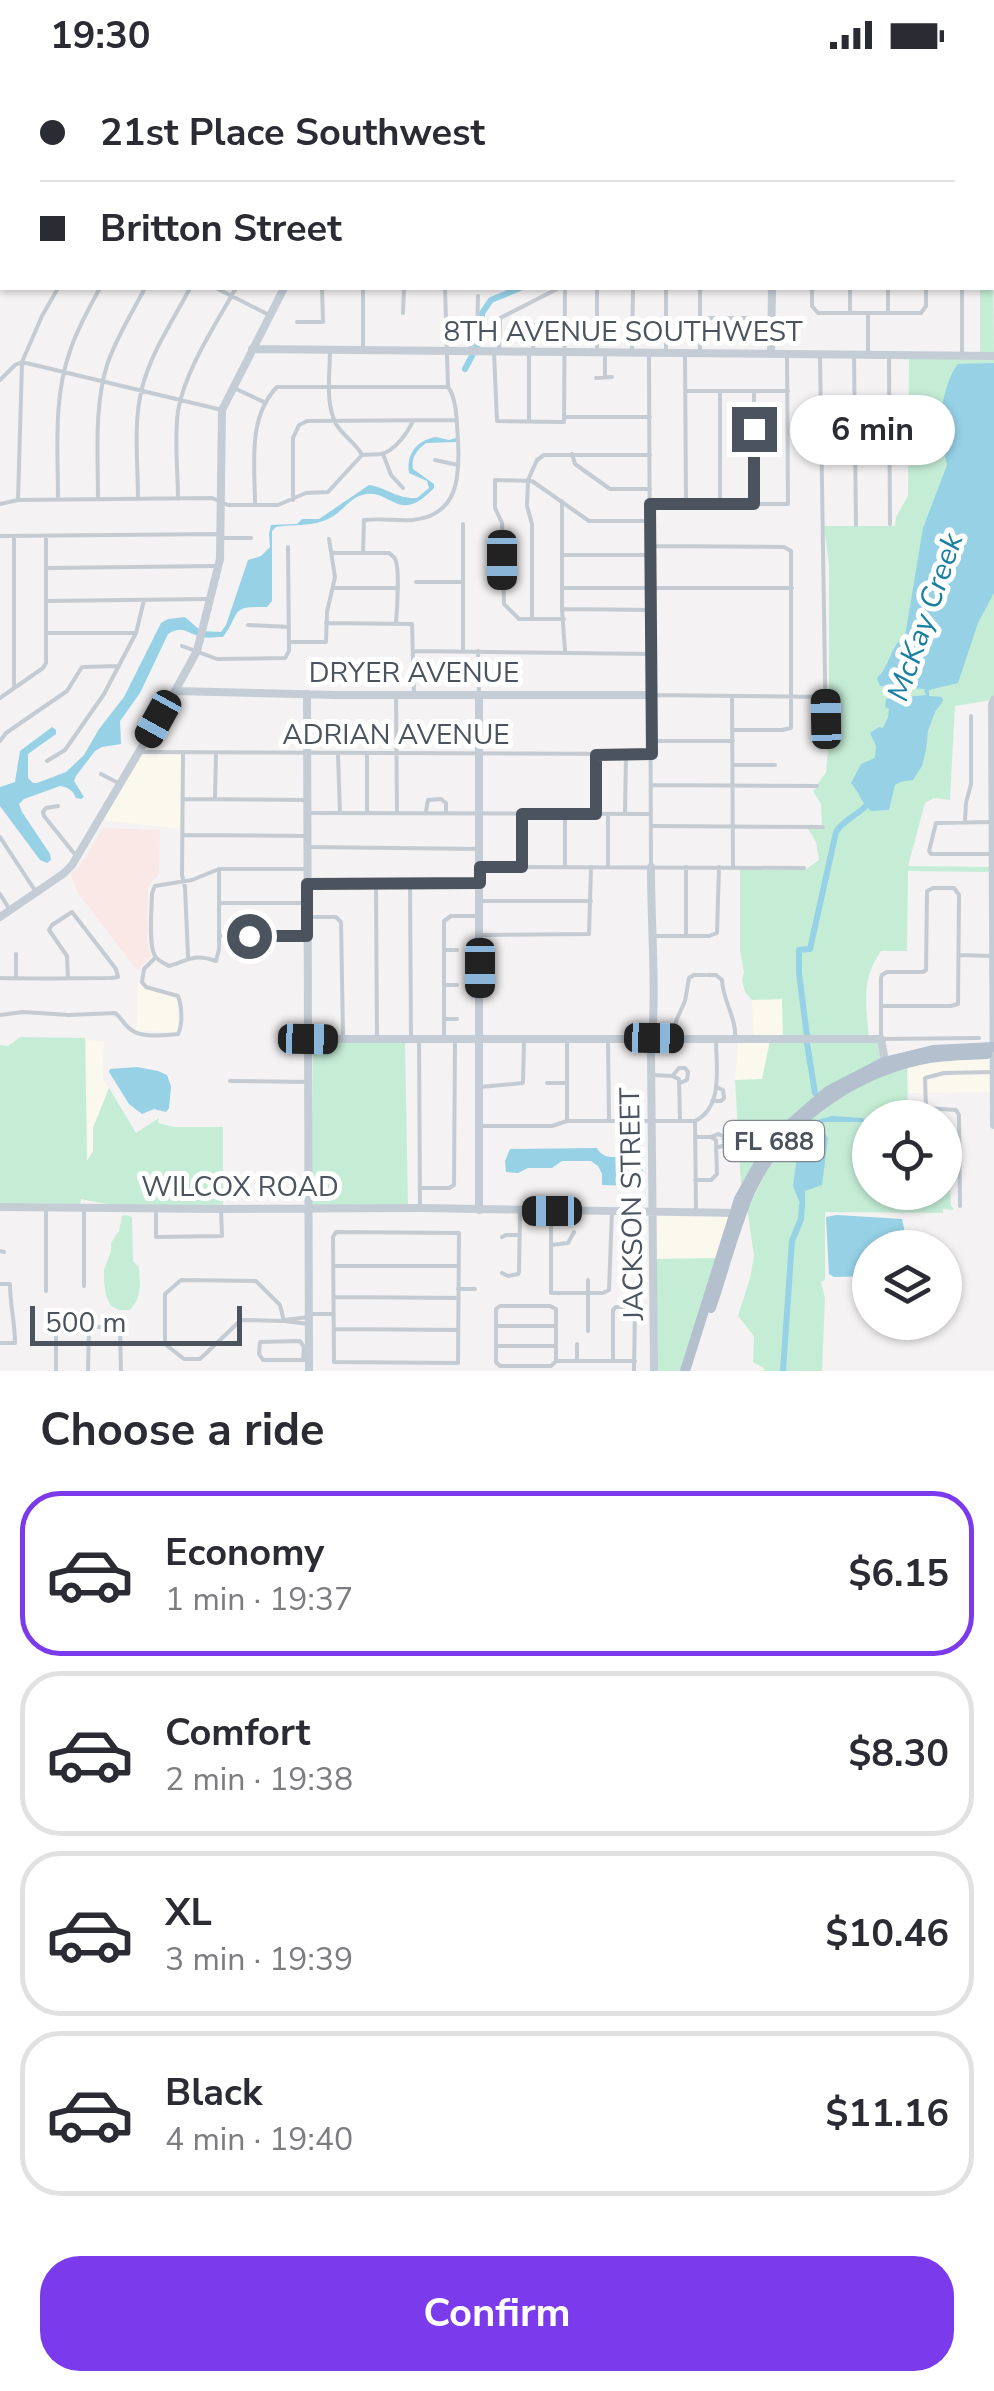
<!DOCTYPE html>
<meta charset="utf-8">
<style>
:root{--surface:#fff;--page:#f7f7f7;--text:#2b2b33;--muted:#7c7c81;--line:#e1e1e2;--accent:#7c3aed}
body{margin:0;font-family:"Nunito Sans",sans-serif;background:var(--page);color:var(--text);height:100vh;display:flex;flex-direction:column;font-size:38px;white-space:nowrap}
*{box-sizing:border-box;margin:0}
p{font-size:32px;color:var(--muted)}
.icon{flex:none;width:55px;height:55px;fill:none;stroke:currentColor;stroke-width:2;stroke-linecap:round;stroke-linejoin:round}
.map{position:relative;height:1301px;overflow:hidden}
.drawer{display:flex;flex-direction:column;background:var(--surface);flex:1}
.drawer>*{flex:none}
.hud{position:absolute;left:0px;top:0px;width:995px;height:220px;box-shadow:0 2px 8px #0004;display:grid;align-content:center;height:220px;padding:0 40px;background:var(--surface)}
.controls{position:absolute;left:852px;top:1030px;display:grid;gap:20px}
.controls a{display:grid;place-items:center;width:110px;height:110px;border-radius:50%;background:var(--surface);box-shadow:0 2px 8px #0004;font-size:50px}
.scale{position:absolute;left:30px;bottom:25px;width:212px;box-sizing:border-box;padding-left:10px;border:5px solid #4b545e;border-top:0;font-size:28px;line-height:35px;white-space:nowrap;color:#4b545e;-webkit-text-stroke:8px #fff;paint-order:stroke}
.end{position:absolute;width:45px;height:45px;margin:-22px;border:12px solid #4b545e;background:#fff;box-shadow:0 0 0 5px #fff}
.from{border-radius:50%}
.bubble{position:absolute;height:70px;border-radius:35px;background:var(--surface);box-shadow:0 2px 8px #0004;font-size:32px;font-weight:700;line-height:70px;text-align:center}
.car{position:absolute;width:30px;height:60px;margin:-30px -15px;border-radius:12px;box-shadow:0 0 8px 2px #0007;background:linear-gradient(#222 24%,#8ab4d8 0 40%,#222 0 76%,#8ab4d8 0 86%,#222 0)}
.hud b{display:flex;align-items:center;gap:35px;height:95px;font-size:38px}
.hud b+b{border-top:2px solid var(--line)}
.hud i{width:25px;height:25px;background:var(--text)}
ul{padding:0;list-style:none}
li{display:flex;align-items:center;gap:30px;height:165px;margin:0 20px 15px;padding:0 20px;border:5px solid var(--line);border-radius:40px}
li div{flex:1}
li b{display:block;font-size:38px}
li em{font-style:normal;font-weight:700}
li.selected{border-color:var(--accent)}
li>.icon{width:90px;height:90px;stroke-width:1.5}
h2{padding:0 40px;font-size:45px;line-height:120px}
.primary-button{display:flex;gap:20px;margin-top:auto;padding:20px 40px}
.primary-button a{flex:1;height:115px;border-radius:40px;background:var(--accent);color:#fff;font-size:40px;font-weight:700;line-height:115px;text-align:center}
.status{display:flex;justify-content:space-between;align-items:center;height:70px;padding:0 50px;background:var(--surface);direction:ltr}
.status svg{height:28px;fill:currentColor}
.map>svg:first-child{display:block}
.commercial{fill:#fbf8ee}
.medical{fill:#fae8e6}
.green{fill:#c5edd6}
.water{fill:#96d1e6}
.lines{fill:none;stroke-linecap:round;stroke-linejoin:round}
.river{stroke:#96d1e6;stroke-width:6}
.street{stroke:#c4cbd2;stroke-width:4}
.secondary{stroke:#c4ccd6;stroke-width:8}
.primary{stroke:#b4c0cd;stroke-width:10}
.route{stroke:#4b545e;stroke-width:12}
.labels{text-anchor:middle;stroke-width:10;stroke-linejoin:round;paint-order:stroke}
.shield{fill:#fff;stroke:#81878e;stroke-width:2.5}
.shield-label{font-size:25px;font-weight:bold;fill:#4b545e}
.street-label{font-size:28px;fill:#4b545e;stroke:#fff}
.water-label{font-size:30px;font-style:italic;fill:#187fa3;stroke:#fff}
</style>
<div class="status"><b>19:30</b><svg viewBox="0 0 49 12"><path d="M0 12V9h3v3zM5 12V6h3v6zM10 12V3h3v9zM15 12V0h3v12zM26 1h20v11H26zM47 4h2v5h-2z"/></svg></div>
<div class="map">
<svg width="994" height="1301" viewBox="0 0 994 1301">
<rect width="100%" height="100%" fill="#f4f2f2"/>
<path class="commercial" d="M 140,683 L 182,684 L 181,759 L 102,750 Z
M 138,912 L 146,919 L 177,927 L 179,957 L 177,962 L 136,961 Z
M 752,929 L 782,929 L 783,967 L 753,967 Z
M 86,970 L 104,971 L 103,1009 L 109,1018 L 93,1058 L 93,1081 L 88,1091 Z
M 738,970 L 770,972 L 762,1009 L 735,1010 Z
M 944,988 L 992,989 L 991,1000 L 933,1003 L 924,1008 L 923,1023 L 909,1023 L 909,994 Z
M 958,1004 L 991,1004 L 992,1022 L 926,1023 L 926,1010 Z
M 657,1143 L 729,1145 L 717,1188 L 656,1189 Z"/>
<path class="medical" d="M 103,758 L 160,760 L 159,804 L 150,813 L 148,819 L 147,871 L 151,886 L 137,900 L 78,823 L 70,804 L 79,797 Z"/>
<path class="green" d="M 992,115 L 994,282 L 980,282 L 980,218 L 992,218 Z
M 909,288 L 994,288 L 994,627 L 992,630 L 955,636 L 950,730 L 934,728 L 925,733 L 908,796 L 991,797 L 990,802 L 908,801 L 907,881 L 881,881 C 861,908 866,936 869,968 L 783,967 L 782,929 L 752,930 L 745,922 L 742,910 L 744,902 L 740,881 L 740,800 L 805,800 L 819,790 L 816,772 L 808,759 L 825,758 L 825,755 L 822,755 L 821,734 L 813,721 L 818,717 L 817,715 L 826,702 L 829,670 L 829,495 L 824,456 L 895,456 L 896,447 L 908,426 Z
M 20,967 L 85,968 L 87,1091 L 93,1081 L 93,1058 L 109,1018 L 136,1063 L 159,1048 L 158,1053 L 174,1057 L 223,1057 L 223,1137 C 176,1136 124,1140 81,1129 L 80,1134 L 0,1133 L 0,975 L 8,976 Z
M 313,971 L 405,971 L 408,1136 L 311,1136 Z
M 770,971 L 879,971 L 882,989 L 773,1066 L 741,1115 L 735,1010 L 762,1009 Z
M 907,998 L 908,1047 L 870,1048 L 870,1122 L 945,1122 L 945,1054 L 947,1054 L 951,1135 L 954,1140 L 943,1139 L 943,1143 L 825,1142 L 825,1210 L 821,1212 L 825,1228 L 822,1301 L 764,1301 L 764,1298 L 753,1292 L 754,1266 L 738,1246 L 750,1208 L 754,1186 L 747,1137 L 750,1137 C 774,1069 839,1017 907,998 Z
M 126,1145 L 132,1147 L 133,1191 L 139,1197 L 140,1217 L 137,1230 L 130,1240 L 119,1240 L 111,1236 L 106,1226 L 104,1212 L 104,1200 L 111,1181 L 111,1173 L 119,1161 L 122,1146 Z
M 717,1188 L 682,1301 L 656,1301 L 656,1189 Z"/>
<path class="water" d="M 994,293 L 994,523 L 978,553 L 958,613 L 929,620 L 929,626 L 942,627 L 943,631 L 935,642 L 928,661 L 926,680 L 922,696 L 913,710 L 900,712 L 895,715 L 889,740 L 871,741 C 862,734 859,722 851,713 L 861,694 L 875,688 L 876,676 L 870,663 L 879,657 L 883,658 L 888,647 L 889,639 L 885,637 L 886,629 L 926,625 L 924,619 L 880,616 L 877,608 C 891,595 889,577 905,566 L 923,458 L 947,395 L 945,386 L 934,373 C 940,351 944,310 958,294 Z
M 436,367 L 449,370 L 456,368 L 456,372 L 426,373 C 417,380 411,387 413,399 L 434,414 L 434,418 C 397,457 391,416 362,425 C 350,428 342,442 330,448 C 314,457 294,454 276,457 L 272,461 L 272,531 L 267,537 C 228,536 242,542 223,567 C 215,567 206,569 198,566 C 185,561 181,556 168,564 L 140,623 L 120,651 L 121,674 L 102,677 L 95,681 L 76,706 L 74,711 L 84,727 L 81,729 L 76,728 C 73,720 68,717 60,716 L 24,729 L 19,734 L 22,742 L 50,784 L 51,790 L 47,793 L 40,790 L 0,736 L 0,717 L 15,712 L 20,681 L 52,657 L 56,660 L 56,664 L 28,684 L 28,708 L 33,713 L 37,713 L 66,702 L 84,685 L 99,659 L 124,627 L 161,553 L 168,549 L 185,547 L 201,561 L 221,562 L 226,555 L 248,490 L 261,486 L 270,477 L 269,464 L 271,455 L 297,454 L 302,449 L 319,449 L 369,415 C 388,418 396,429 417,428 L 429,418 L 427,411 L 409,403 C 406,384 417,370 436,367 Z
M 137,997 L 158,1001 L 167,1005 L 171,1016 L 169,1038 L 166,1042 L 154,1039 L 142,1044 L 129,1034 L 109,1002 L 110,999 Z
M 832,1046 L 863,1048 L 865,1052 L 825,1052 L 817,1055 L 817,1062 L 825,1063 L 828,1068 L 822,1115 L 805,1121 L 805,1137 L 803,1141 L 793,1116 L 800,1066 L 817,1050 Z
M 631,1074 L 643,1076 L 643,1113 L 641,1116 L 602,1115 L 602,1104 L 598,1096 L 591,1091 L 562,1091 L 552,1098 L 528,1098 L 518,1103 L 506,1102 L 505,1091 L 510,1079 L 597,1078 C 603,1090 616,1087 628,1086 Z
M 837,1145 L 902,1149 L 908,1177 L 870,1178 L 870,1206 L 834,1207 L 829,1204 L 826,1147 Z"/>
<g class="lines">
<path class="river" d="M 730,0 L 730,2
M 944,0 L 944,2
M 992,128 L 994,128
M 465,299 L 482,267 L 482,243 L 491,230 L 520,218
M 807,966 L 799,903 L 799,880 L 810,879 L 836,762 C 844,748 862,744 870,731
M 807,973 L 815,1023
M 783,1301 L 792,1171 L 801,1149 L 802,1135"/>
<path class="street" d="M 441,0 L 441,2
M 537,0 L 537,2
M 574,0 L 575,2
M 672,0 L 672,2
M 806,0 L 806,2
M 198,1 L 353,2
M 637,2 L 637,0
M 709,2 L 709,0
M 749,2 L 749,0
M 926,2 L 926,0
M 0,70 L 2,64
M 0,106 L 2,107
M 216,218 L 269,245
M 597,218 L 597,283
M 812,218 L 812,236 L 818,243 L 921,243 L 926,236 L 926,218
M 888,218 L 888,242
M 850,242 L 850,218
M 403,243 L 404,218
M 868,244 L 868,285
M 700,248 L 771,248
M 297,252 L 323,252 L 322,218
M 470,278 L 477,267 L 478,226
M 330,281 C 330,303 325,333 336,354 C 343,366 356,373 362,385
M 363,281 L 363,218
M 533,281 L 534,255
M 494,282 L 497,351 L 564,352 L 565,218
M 499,282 L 500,248 L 559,218
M 529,282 L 529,351
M 632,283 L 633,218
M 649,283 L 651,797
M 666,283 L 666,218
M 700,283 L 700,218
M 962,283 L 962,218
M 685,284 L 686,434
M 820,285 C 821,414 825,542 826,671
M 854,285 L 856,455
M 889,285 L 890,454
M 605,307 L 605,283
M 596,308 L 612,307
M 0,310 L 15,295 L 22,292 L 42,246 L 58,218
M 234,318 L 266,333
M 687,321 L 788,321
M 720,322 L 720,432
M 564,347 L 650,347
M 821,374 L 890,374
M 383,384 L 391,405 L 403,418
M 572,384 L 575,394 L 610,419 L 650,419
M 435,390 L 458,395
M 98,428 C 98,384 94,338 107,295 C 116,268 132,243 145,218
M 58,429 C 58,380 53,329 70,281 C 77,259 89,238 100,218
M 138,429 C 138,392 133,353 142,318 C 151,282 174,249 190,218
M 178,429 C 178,400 174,369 178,341 C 185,300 216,254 236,218
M 18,430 L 22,292 L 222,340
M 293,430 L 293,368 L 299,355 L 307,351 L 455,350
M 562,431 L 562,539 L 565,581
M 754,432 L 754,322
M 0,434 L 18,430 L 212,428 L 228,435 L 278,435 L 306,423 L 328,422 L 362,385 C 369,384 375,385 381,384 C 395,381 408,362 413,351
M 652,434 L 788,434 L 787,284
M 255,435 C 255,395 247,348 277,317 L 448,317
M 0,466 L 221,464
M 14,466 L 14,616
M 221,468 L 251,468
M 651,476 L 784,477 L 791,481 L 791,658 L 782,660 L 733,660
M 332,483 L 389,483 C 391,485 394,486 395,489 C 400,497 397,541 396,553
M 363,483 L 364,450 C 380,448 396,451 412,450 C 458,446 460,407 458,371 C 457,356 457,328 448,317 L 445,218
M 562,485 L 651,485
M 47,498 L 215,496
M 416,512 L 462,512
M 334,518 L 397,518
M 562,518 L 792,518
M 47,531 L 207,529
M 562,539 L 651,540
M 532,547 L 532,454 L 527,436 L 528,410 L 537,390 L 544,385 L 650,385
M 564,549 L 519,549 L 504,534 L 502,453 L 495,438 L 495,410 L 532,411 L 589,451 L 650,451
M 326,553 L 412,554 L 414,625
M 248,555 L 289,557
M 47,563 L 136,563
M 290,572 L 326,572 L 327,542 L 335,507 L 329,469
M 182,576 L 217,589 L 285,588 L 289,581 L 288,477
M 463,579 L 463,454
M 414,581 L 651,584
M 478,581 L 479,625
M 396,625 L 397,743
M 652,625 L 826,627
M 732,626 L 733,797
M 0,628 L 43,598 L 46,593 L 46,466
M 0,671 L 6,663 L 67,621 L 82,597 L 119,596
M 652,671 L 733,671
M 141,682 L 652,684
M 183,683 L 182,805 L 185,817 L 188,887
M 338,684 L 340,743
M 367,684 L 367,743
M 47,691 L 65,680 L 104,624 L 136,563 L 144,530
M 733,695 L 775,695
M 101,704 L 120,714
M 652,715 L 817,716
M 215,728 L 216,683
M 183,729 L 307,730
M 58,736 L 46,738 L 43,742 L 44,746 L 77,787
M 426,741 L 428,730 L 441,729 L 446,733 L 446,743
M 307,743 L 651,744
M 565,744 L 565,797
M 596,744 L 596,685
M 608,744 L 608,797
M 625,744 L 626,685
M 965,750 L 966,733 L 971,714 L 971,646
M 653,756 L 823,757
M 183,765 L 307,766
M 0,767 L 36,822
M 309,777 L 480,779
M 991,784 L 931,784 L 929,781 L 936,753 L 993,752
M 480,797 L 804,798
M 522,797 L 522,744
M 686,797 L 686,866
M 219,799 L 219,879 L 216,891 C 194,883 189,890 169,896 C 164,893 158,891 155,886 C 148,875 152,836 152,823 L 155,816 L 192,810 L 219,799 L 307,799
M 410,813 L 411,969
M 310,814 L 480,813
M 376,814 L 377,969
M 0,824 L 10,840
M 481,831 L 591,831
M 219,833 L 307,833
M 308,847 L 336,847 L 341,852 L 343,966
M 482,865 L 589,864 L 591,797
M 220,866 L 307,866
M 654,866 L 709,866 L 717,863 L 719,797
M 444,880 L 457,880
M 959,885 L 994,886
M 708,905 L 716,905 L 722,910 C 723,932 737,948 735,969
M 0,908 C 37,909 74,908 111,908 L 118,907 L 116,899 L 72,842 L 52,855 L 49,860 L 67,886 L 68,908
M 16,908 L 16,884
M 444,915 L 457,915
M 881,936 L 951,936 L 958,934 L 959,825 L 954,818 L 933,818 L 927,821 L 926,900 L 923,902 L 887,902 L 882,905 L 881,908 L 881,969 L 979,968
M 0,945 L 23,942 L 69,945 L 115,943 C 122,948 125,957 133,961 C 144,968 165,965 178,964 C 183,954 182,936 178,926 L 146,917 L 142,912 L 144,899 L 155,888
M 444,949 L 457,949
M 444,968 L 444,851 L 451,846 L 480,846
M 674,968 L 676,951 L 685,931 L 689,908 L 694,905 L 705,905
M 419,969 L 420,1138
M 608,970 L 609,1051
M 567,972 L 567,1051
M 674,1004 L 679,998 L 685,998 L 688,1002 L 687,1010 L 680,1013
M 652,1005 L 672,1006 L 679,1009 L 680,1051
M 230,1011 L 308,1012
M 547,1013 L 567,1013
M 480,1017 L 523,1013 L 524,972
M 712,1031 L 721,1031 L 724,1028 L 723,1020 L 716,1017
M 480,1056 L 552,1056 L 567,1051 L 695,1051
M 711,1067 L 718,1064 L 723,1066 L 725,1075 L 719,1077
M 695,1110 L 711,1110 L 717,1104 L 716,1070 L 711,1067 L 696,1067
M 420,1118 L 449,1118 L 454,1115 L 455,968
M 960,1136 L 959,1045 L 956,1040 L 926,1038 L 925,1008 L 944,1003 L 993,1002
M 156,1139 L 156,1167 L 222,1166 L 221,1139
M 46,1140 L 46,1221
M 84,1141 L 84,1216
M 551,1141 L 551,1223 L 603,1223 L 609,1220 L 612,1141
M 696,1141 L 695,1051 C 724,1037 716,996 716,969
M 336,1162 L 459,1163 L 458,1293 L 334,1292 L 333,1167 Z
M 502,1167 L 506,1165 L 520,1165
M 551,1175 L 568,1173 L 574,1162
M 0,1181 L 4,1182
M 334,1196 L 459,1196
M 502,1203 L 508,1206 L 518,1204 L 519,1202 L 520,1141
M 181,1210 L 256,1211 L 280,1235 L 284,1251 L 241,1250 L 200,1289 L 184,1289 L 165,1274 L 165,1224 Z
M 588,1210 L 588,1261
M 0,1214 L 10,1214 C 10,1235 15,1252 15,1273 L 0,1273
M 458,1219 L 475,1219
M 334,1227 L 458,1228
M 309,1244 L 334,1244
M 285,1250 L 309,1247
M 284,1251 L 309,1254
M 496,1256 L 556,1256
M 334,1259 L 458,1260
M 577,1274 L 577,1291
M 496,1276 L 556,1276
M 303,1290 L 304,1277 L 300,1271 L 260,1272 L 259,1284 L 263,1290 L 309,1290
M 556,1291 L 556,1239 L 550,1236 L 500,1236 L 496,1239 L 496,1292 L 500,1296 L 551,1296 L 556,1291 L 635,1291
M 613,1291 L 613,1240 L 616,1237 L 635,1237 L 634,1301
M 56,1301 L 56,1263 L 57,1259 L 62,1257 L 115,1257 L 120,1259 L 121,1301
M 88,1301 L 89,1257"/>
<path class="secondary" d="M 771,0 L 771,2
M 396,2 L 397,0
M 252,279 L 994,286
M 771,284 L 772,218
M 175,621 L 337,625 L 652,625
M 307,624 L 309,1301
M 479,625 L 479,1140
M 994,630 L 992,634 L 994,1055
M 651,797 C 651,860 657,921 651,984 L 654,1301
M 0,847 L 63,804 L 72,795 L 175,621 L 197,581 L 220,489 L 222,340 L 284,218
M 308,969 L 881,969 L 886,996
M 0,1137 L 221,1139 L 420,1138 L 740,1143"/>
<path class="primary" d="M 711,1238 C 724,1200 734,1159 750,1122 C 781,1055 848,1006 919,990 C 941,985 965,985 987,984
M 685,1301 L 739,1129 L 762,1088 L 783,1060 L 828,1021 L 884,992 L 933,980 L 994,977"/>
</g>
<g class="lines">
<path class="route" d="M 249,866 L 307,866 L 307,814 L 480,813 L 480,797 L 522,797 L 522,744 L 596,744 L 596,685 L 652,684 L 650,434 L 754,434 L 754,359"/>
</g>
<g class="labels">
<rect class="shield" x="724" y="1051" width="100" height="40" rx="8"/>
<g class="shield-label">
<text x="774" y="1080">FL 688</text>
</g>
<g class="street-label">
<text x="623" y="271">8TH AVENUE SOUTHWEST</text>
<text x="414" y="612">DRYER AVENUE</text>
<text x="396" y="674">ADRIAN AVENUE</text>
<text x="240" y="1126">WILCOX ROAD</text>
<text transform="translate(631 1134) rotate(-91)" y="10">JACKSON STREET</text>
</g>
<g class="water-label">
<text transform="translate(925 547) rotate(-71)" y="10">McKay Creek</text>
</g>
</g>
</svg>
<div class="controls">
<a><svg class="icon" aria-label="locate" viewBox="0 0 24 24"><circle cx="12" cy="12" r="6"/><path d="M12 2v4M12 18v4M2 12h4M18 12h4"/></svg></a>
<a><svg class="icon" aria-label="layers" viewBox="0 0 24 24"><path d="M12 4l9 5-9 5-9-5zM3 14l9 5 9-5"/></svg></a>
</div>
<div class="scale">500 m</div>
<i class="end from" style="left:249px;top:866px"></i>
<i class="end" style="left:754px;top:359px"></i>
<div class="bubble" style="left:790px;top:325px;width:165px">6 min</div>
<i class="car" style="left:502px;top:490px;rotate:180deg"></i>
<i class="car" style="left:158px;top:649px;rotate:209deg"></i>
<i class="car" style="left:826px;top:649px;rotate:359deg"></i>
<i class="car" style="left:480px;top:898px;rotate:180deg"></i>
<i class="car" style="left:654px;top:968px;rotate:91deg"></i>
<i class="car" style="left:308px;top:969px;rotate:91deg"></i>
<i class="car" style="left:552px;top:1141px;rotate:270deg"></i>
<div class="hud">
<b><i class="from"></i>21st Place Southwest</b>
<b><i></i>Britton Street</b>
</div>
</div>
<section class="drawer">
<h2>Choose a ride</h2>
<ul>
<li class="selected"><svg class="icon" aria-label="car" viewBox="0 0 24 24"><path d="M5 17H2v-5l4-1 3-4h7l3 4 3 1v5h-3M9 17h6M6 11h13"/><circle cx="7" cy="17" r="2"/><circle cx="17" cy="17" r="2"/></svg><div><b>Economy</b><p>1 min · 19:37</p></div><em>$6.15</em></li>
<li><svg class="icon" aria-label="car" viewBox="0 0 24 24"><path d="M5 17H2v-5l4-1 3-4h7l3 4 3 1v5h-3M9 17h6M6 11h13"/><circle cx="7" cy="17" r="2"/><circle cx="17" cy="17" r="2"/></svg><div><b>Comfort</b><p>2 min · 19:38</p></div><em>$8.30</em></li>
<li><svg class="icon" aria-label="car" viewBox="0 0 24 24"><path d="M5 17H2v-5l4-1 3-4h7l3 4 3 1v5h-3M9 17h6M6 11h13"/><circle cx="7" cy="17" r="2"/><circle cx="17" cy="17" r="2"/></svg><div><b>XL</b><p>3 min · 19:39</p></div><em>$10.46</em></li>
<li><svg class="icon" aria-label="car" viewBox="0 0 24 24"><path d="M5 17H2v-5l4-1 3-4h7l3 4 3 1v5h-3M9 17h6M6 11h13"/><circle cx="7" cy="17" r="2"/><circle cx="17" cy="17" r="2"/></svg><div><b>Black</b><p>4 min · 19:40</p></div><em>$11.16</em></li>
</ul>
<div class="primary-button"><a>Confirm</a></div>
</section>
